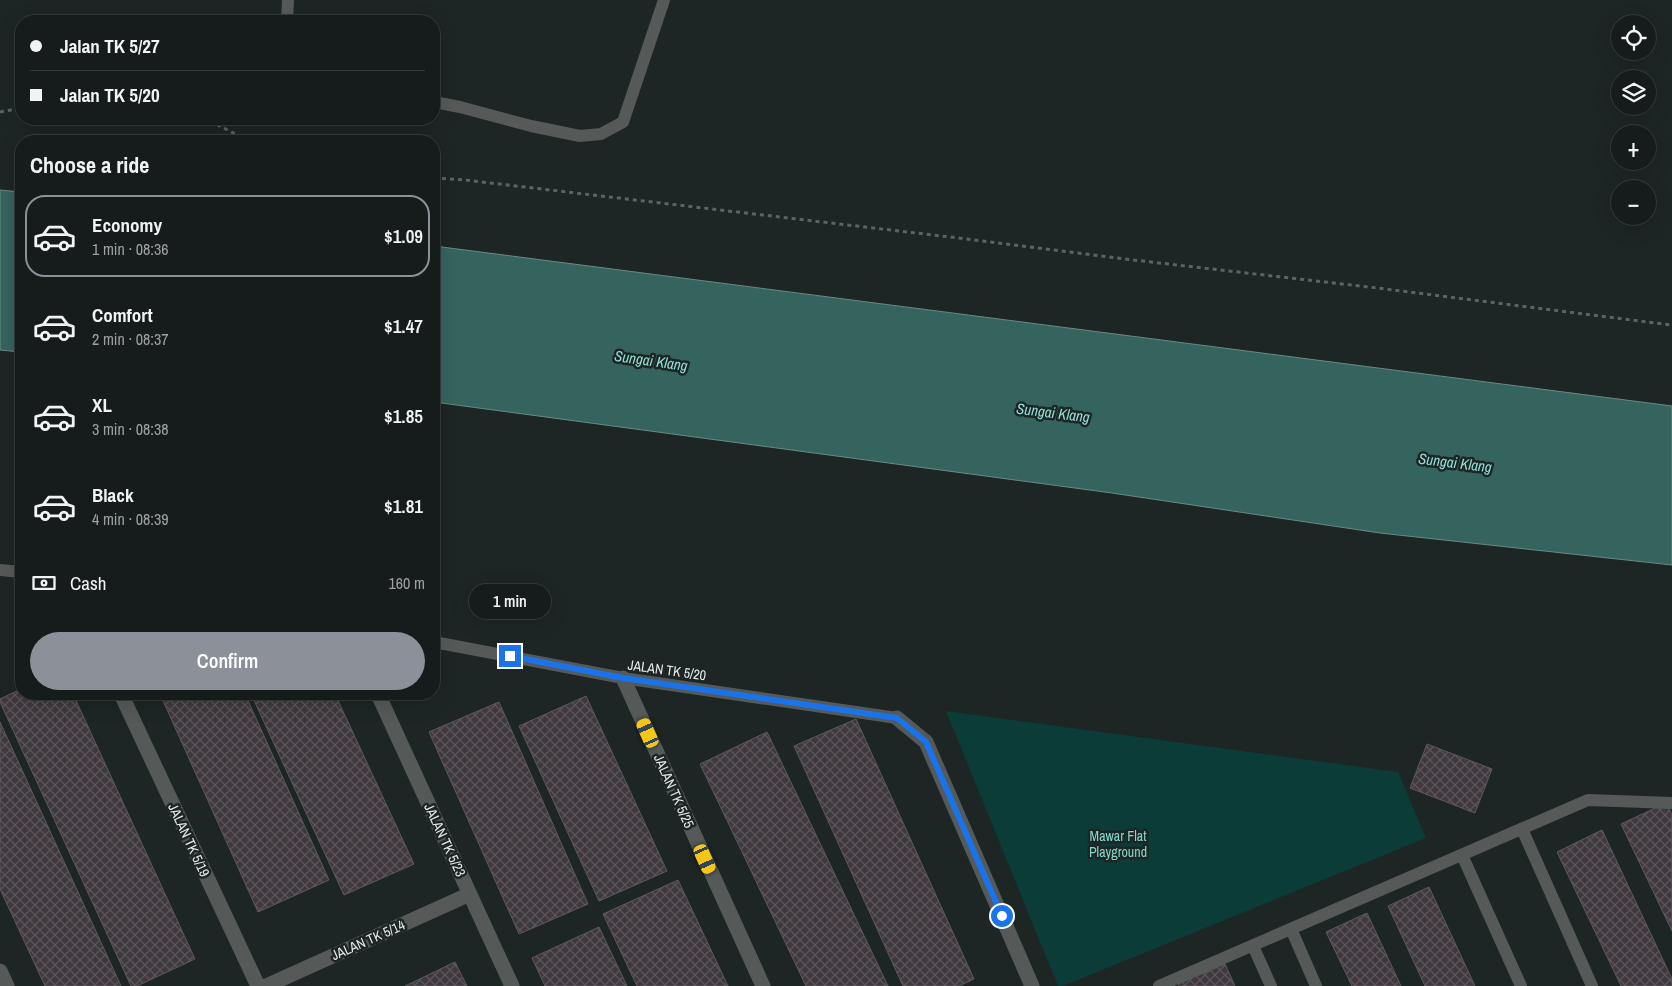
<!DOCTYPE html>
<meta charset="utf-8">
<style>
:root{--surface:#161c1c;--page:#232929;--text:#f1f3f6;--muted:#9ea1a3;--line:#353a3b;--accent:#8c9099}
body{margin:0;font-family:"Archivo Narrow",sans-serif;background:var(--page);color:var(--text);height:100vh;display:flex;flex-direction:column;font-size:19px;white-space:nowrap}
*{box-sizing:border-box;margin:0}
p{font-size:16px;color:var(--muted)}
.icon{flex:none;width:28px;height:28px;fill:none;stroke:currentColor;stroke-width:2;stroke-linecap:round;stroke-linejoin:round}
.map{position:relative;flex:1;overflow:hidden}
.sheet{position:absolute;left:15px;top:135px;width:425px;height:565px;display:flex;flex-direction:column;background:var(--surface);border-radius:20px;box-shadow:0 5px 20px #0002,0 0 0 1px var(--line)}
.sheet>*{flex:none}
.top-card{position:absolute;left:15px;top:15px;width:425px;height:110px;border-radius:20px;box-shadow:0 5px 20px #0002,0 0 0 1px var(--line);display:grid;align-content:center;height:110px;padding:0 15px;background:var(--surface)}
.tools{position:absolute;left:1611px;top:15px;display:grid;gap:10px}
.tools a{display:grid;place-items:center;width:45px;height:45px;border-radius:50%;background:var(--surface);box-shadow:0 5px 20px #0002,0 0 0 1px var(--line);font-size:25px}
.end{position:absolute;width:22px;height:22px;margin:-11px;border:6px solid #1a73e8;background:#fff;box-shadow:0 0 0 2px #fff}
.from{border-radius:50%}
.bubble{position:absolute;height:35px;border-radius:18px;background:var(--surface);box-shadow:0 5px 20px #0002,0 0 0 1px var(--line);font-size:16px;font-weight:600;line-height:35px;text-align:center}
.car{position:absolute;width:15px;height:30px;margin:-15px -8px;border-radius:6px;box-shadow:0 0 4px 1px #0007;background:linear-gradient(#f5c518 24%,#345 0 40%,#f5c518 0 76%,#345 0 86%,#f5c518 0)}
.top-card b{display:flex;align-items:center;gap:18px;height:48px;font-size:19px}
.top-card b+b{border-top:1px solid var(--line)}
.top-card i{width:12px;height:12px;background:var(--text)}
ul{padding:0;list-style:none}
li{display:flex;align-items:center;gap:15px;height:82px;margin:0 10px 8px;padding:0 5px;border:2px solid transparent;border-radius:20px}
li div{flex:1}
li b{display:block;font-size:19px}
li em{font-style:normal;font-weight:600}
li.selected{border-color:var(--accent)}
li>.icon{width:45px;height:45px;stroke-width:1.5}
h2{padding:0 15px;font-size:22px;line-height:60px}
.pay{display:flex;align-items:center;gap:12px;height:55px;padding:0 15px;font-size:19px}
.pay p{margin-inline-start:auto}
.cta{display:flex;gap:10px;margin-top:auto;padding:10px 15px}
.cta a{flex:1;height:58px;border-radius:30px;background:var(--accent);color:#fff;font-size:20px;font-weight:600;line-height:58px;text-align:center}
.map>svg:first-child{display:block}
.green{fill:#0b3c37}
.water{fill:#35635d;stroke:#698b87}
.building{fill:url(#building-cross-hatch);stroke:#5f585f}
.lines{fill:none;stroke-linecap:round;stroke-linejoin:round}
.path{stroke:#5b6463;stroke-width:3;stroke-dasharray:4 4;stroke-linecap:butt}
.lane{stroke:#555a59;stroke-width:12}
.street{stroke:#555a59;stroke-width:15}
.route{stroke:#1a73e8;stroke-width:6}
.labels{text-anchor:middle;stroke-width:5;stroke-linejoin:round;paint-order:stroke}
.street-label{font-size:14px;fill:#e3e9e8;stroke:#1d2625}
.park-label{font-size:14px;fill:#84d5ca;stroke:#1d2625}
.water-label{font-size:15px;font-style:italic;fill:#8fe0d6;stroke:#1d2625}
</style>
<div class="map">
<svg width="1672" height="986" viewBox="0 0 1672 986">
<defs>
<pattern id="building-cross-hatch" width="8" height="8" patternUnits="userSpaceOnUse" patternTransform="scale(1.25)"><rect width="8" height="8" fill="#3f383e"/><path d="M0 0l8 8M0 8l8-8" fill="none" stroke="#5b555a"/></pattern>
</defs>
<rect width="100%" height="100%" fill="#1d2625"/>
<path class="green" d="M 946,711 L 1398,772 L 1426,838 L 1063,986 L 1058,986 Z"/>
<path class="water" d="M 0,190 L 21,192 L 21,352 L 0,350 Z
M 434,246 L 1672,406 L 1672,565 L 1380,533 L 1112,493 L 434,402 Z"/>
<path class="building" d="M 21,689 L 21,694 L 73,694 L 195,959 L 137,986 L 131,986 L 0,702 L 0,699 Z
M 160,694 L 245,694 L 329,880 L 258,912 Z
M 251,694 L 335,694 L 414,864 L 344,895 Z
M 586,696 L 667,871 L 599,901 L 519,726 Z
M 499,702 L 588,904 L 519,934 L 429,732 Z
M 856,719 L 974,979 L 959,986 L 903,986 L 794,746 Z
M 0,722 L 121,986 L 45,986 L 0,889 Z
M 767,732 L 888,986 L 806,986 L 700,764 Z
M 1427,744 L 1492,769 L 1475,813 L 1410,788 Z
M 1666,803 L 1672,815 L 1672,931 L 1621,824 Z
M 1602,830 L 1672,979 L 1672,986 L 1621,986 L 1557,852 Z
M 678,880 L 728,986 L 637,986 L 603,914 Z
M 1429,887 L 1475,986 L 1425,986 L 1388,906 Z
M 1367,913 L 1401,986 L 1352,986 L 1326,932 Z
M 599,927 L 627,986 L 545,986 L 532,958 Z
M 455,962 L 467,986 L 405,986 Z
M 1225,964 L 1235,986 L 1179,986 L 1178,984 Z"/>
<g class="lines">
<path class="path" d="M 0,112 L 21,108
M 202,119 L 210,121 L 249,141
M 434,178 L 465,180 L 950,237 L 1125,259 L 1377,288 L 1672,325"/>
<path class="lane" d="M 287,21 L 288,0
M 434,102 L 460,107 L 531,126 L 580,136 L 601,134 L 623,122 L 664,0
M 0,570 L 21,572
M 434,642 L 623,678 L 897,718
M 1522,829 L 1592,986
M 1462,855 L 1521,986
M 1291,929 L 1316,986
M 1253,946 L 1271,986
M 1159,986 L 1588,800 L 1672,803"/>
<path class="street" d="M 623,678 L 763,986
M 121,694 L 258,986
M 378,694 L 512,986
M 897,718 L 926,742 L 1032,986
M 0,971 L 7,986
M 266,986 L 470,894"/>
</g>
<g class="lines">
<path class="route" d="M 510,656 L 623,678 L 897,718 L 926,742 L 1002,916"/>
</g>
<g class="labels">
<g class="street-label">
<text transform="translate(667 670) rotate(8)" y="5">JALAN TK 5/20</text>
<text transform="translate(674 791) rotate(66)" y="5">JALAN TK 5/25</text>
<text transform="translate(189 840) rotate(65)" y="5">JALAN TK 5/19</text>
<text transform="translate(445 840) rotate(65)" y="5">JALAN TK 5/23</text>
<text transform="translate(368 940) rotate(-24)" y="5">JALAN TK 5/14</text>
</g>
<g class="park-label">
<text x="1118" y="841">Mawar Flat<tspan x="1118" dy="16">Playground</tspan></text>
</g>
<g class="water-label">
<text transform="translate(651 361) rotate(8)" y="5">Sungai Klang</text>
<text transform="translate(1053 413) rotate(7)" y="5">Sungai Klang</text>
<text transform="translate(1455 463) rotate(7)" y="5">Sungai Klang</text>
</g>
</g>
</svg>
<div class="tools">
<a><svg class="icon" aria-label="locate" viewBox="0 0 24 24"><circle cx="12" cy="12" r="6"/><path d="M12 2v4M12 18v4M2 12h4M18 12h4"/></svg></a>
<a><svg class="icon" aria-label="layers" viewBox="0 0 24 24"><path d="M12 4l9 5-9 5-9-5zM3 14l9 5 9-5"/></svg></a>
<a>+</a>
<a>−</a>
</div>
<i class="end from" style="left:1002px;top:916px"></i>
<i class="end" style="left:510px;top:656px"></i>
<div class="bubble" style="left:469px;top:584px;width:82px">1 min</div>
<i class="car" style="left:648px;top:733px;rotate:336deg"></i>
<i class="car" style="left:705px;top:859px;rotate:156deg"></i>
<div class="top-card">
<b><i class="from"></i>Jalan TK 5/27</b>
<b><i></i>Jalan TK 5/20</b>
</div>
<section class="sheet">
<h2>Choose a ride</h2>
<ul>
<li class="selected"><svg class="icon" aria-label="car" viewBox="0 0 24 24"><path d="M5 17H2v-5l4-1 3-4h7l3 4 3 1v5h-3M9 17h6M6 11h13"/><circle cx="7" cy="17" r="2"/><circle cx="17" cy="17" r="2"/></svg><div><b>Economy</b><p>1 min · 08:36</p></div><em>$1.09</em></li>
<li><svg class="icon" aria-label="car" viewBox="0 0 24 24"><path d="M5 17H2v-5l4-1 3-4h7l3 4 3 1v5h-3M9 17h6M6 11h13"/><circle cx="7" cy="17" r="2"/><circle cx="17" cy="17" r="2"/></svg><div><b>Comfort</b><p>2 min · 08:37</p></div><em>$1.47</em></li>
<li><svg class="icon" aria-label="car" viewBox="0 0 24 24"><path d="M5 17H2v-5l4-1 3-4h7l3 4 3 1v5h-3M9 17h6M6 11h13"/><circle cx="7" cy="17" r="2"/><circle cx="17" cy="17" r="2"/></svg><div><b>XL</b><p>3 min · 08:38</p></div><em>$1.85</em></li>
<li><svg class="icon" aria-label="car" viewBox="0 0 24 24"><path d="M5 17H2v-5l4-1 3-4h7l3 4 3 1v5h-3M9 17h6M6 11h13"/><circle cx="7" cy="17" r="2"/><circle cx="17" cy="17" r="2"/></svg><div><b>Black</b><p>4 min · 08:39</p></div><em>$1.81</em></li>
</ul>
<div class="pay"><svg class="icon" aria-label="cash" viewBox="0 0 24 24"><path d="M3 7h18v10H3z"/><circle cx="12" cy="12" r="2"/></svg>Cash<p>160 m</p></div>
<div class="cta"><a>Confirm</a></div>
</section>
</div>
